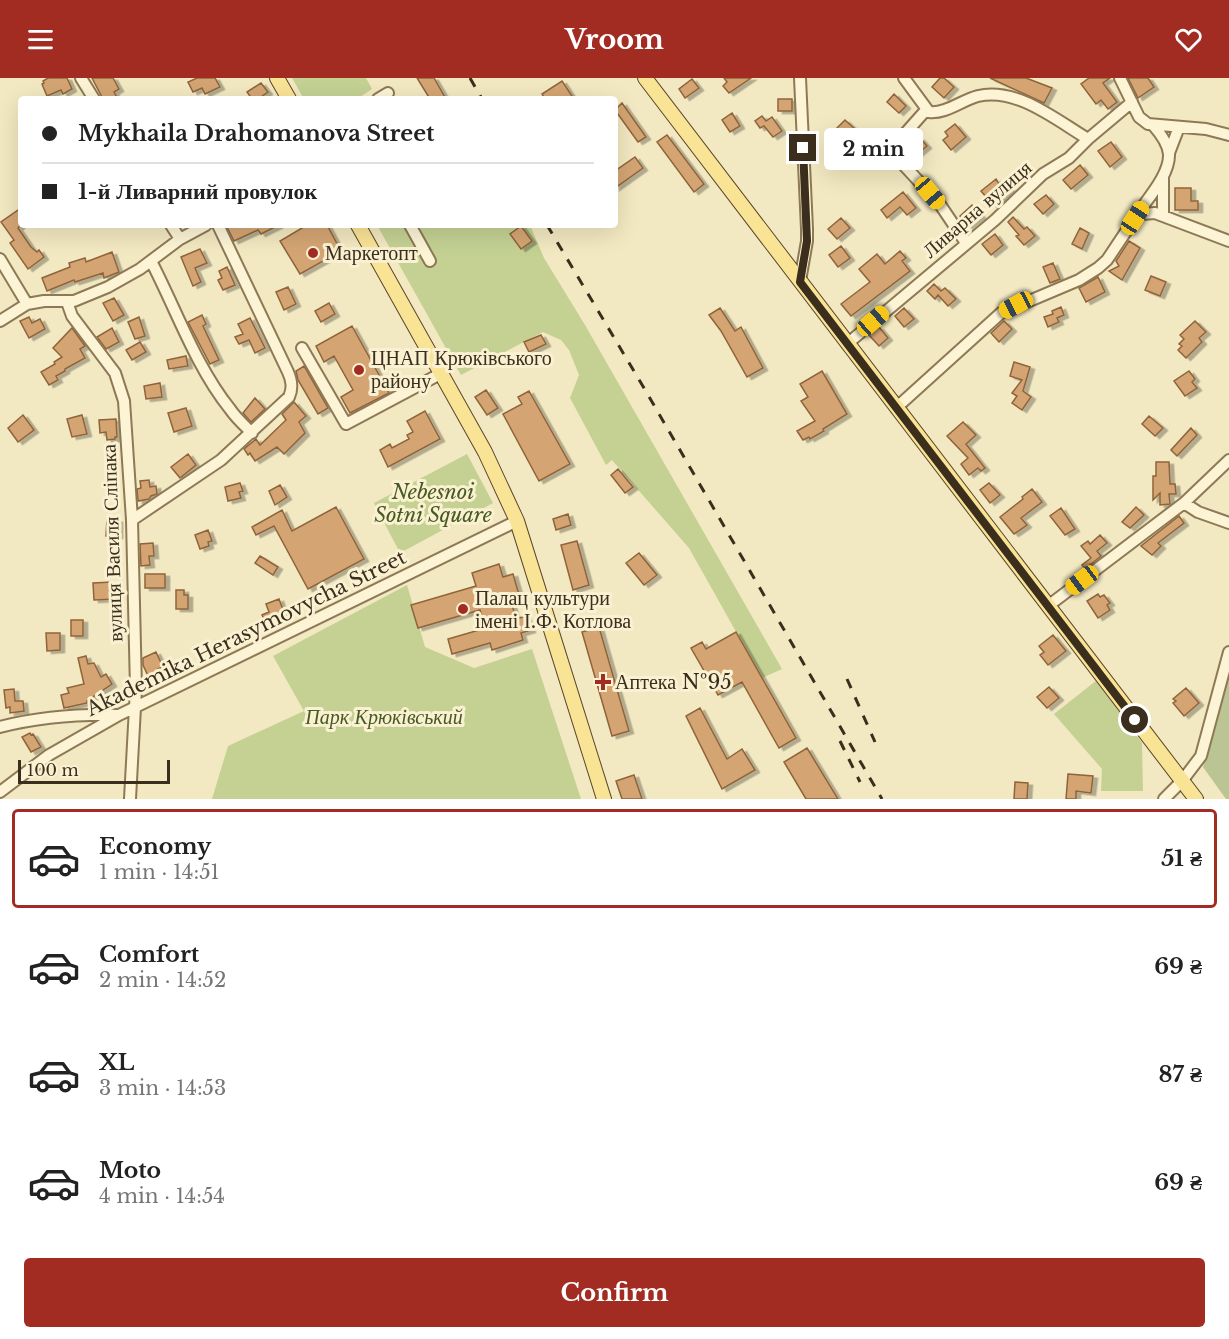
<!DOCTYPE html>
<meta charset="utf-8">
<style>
:root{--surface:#fff;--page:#f2f2f2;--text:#222;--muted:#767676;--line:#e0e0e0;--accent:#a22c21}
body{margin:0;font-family:"Libre Baskerville",serif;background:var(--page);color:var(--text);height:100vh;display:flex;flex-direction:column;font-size:22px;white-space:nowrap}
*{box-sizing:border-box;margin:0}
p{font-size:20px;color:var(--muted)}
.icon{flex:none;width:33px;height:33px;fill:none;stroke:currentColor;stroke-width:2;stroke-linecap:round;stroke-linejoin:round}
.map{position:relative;height:721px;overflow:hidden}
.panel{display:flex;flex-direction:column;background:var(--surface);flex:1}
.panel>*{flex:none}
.banner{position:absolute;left:18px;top:18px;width:600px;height:132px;border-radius:6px;box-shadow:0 6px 24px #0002;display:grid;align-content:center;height:132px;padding:0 24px;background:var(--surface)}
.scale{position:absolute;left:18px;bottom:15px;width:152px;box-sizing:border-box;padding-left:6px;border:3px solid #3b2e1c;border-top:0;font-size:16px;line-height:21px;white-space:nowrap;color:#3b2e1c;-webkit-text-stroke:4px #f9f1d1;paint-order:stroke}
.end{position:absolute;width:27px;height:27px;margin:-14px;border:8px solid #3b2e1c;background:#fff;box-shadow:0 0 0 3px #fff}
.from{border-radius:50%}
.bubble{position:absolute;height:42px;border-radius:6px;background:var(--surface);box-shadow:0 6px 24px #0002;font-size:20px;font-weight:800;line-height:42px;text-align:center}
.car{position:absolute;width:18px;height:36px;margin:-18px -9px;border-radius:8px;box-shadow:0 0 4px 2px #0007;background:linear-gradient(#f5c518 24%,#345 0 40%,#f5c518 0 76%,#345 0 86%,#f5c518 0)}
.banner b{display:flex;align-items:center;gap:21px;height:57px;font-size:22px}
.banner b+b{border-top:2px solid var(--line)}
.banner i{width:15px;height:15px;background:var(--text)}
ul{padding:10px 0 0;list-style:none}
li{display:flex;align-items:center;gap:18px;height:99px;margin:0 12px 9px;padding:0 12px;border:3px solid transparent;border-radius:6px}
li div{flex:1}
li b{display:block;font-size:22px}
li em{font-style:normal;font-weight:800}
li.on{border-color:var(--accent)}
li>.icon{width:54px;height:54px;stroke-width:1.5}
.action{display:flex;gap:12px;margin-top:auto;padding:12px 24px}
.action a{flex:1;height:69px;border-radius:6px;background:var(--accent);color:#fff;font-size:24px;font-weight:800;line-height:69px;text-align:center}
header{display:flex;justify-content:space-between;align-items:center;height:78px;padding:0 24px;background:var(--accent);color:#fff;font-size:27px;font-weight:800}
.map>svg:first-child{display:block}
.green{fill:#c4d193}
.cemetery{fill:#bac593}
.building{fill:#d4a573;stroke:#8f643a;stroke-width:1.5;filter:url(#shadow)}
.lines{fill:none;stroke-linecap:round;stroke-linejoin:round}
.minor-casing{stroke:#8d7956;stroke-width:14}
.major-casing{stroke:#5a462b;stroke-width:16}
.minor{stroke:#fcf4d5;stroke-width:10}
.major{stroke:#f9e395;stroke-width:14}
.rail{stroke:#3b2e1c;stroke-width:3;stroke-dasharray:10 10;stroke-linecap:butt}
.route{stroke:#3b2e1c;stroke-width:8}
.poi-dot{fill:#a22c21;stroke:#f9f1d1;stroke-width:2}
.labels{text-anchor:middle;stroke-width:6;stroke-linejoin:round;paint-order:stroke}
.street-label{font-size:20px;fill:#3b2e1c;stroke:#f9f1d1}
.poi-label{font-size:20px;fill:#3b2e1c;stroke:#f9f1d1;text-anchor:start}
.park-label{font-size:20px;font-style:italic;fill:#465a21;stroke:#f9f1d1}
</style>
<header><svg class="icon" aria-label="menu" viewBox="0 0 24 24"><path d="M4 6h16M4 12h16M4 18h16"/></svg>Vroom<svg class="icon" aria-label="heart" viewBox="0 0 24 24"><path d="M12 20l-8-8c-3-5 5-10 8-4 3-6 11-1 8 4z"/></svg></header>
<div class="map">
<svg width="1229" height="721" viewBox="0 0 1229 721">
<defs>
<filter id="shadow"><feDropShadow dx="4.5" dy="2.5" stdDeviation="0" flood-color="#0004"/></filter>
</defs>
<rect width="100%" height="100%" fill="#f2e8c1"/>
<path class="green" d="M 292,0 L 366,0 L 372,11 L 357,21 L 304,21 Z
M 377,147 L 530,147 L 544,180 L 585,247 L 782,591 L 762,600 L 689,470 L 612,382 L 606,387 L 570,320 L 579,297 L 569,272 L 561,262 L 543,254 L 461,297 Z
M 467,376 L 493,425 L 400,475 L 374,425 Z
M 407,507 L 425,569 L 474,590 L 532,571 L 581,721 L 212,721 L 228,668 L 304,633 L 273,578 Z
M 1097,602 L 1142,665 L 1143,713 L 1101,713 L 1102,691 L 1054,636 Z"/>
<path class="cemetery" d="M 1229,586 L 1229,721 L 1226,721 L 1203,689 Z"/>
<path class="building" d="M 48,0 L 67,0 L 72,11 L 63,16 L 61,12 L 47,18 L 42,6 L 44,5 L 43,3 Z
M 92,0 L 113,0 L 119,11 L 114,14 L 118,21 L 103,21 Z
M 197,0 L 215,0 L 220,9 L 205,16 L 202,10 L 193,14 L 188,4 Z
M 417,0 L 434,0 L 446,21 L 430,21 Z
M 724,0 L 751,0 L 729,15 L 723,8 L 727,4 Z
M 940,0 L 944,0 L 954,9 L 944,20 L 932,9 Z
M 990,0 L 1026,0 L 1052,10 L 1044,25 Z
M 1089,0 L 1110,0 L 1103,5 L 1117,24 L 1108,31 L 1101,22 L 1096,26 L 1081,6 Z
M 1128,0 L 1148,0 L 1154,9 L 1138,20 Z
M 692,1 L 699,10 L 685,20 L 679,11 Z
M 562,3 L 572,18 L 568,21 L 545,21 L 542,16 Z
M 261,5 L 268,14 L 258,21 L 252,21 L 247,14 Z
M 894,16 L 906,28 L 899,35 L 887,24 Z
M 778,21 L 792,21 L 792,33 L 778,33 Z
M 622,25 L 646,59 L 638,64 L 615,32 Z
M 732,35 L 740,48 L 730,54 L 722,42 Z
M 762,38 L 766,43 L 772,39 L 782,53 L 773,59 L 764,48 L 760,50 L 755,43 Z
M 845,42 L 856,52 L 847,62 L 836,51 Z
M 955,46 L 966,59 L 951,72 L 943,62 L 948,58 L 945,54 Z
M 667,57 L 704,106 L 694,114 L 657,64 Z
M 920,60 L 927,68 L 914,79 L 907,71 Z
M 1111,64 L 1122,79 L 1110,89 L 1098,73 Z
M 869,65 L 881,77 L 874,84 L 862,73 Z
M 635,79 L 643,90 L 615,110 L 615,93 Z
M 1080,87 L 1088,97 L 1071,111 L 1063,102 Z
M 996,101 L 999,106 L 1003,103 L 1011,112 L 993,127 L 981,113 Z
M 1175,110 L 1191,110 L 1191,123 L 1198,123 L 1198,132 L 1175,132 Z
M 903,114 L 916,130 L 907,137 L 900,129 L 887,140 L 881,132 Z
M 1046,117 L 1054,126 L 1043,136 L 1034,126 Z
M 972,127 L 981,138 L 968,148 L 960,138 Z
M 21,130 L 21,147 L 18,150 L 31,169 L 37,174 L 39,172 L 44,179 L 28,191 L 10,165 L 14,162 L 1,144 Z
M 1013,139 L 1024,151 L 1027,149 L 1035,158 L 1024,167 L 1016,158 L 1019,157 L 1008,144 Z
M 841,140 L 850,150 L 837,161 L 828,151 Z
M 232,147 L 279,147 L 261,156 L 258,152 L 234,163 L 227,149 Z
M 307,147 L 327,147 L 341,173 L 300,196 L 280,163 Z
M 521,148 L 532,163 L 521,171 L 510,156 Z
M 1080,150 L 1089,155 L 1082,171 L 1072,166 Z
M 995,156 L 1003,167 L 991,177 L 982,166 Z
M 1129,163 L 1140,170 L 1122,202 L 1109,193 L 1119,188 L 1116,183 Z
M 841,168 L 850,180 L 838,189 L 829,177 Z
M 200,171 L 207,185 L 195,190 L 201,204 L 193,208 L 181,179 Z
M 900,173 L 906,180 L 902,183 L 910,193 L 851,238 L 841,226 L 870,204 L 859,191 L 877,176 L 885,186 Z
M 112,174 L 119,194 L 104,200 L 103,195 L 75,204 L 74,202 L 47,213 L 42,200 L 70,189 L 69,185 L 85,180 L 86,184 Z
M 1053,185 L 1060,201 L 1050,205 L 1043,189 Z
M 227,189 L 235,207 L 223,212 L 218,202 L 222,200 L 219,193 Z
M 1151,198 L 1166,204 L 1160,218 L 1145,212 Z
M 1098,199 L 1105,214 L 1086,224 L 1079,210 Z
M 934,206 L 941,213 L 945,210 L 956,221 L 948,228 L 938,217 L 935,221 L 927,213 Z
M 288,209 L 296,226 L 284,232 L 276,214 Z
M 114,220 L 124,237 L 113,243 L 103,225 Z
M 329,225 L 335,236 L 321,244 L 315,233 Z
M 1061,229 L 1064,237 L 1057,240 L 1059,244 L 1048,249 L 1044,239 L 1053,236 L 1052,233 Z
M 720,230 L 735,253 L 741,249 L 763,290 L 747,299 L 721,253 L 709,237 Z
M 904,230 L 914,241 L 904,249 L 895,238 Z
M 202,237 L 206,246 L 203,248 L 219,282 L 210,286 L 188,244 Z
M 29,239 L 32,245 L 40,241 L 45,251 L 29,260 L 20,243 Z
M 139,239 L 145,258 L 135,261 L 128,244 Z
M 250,240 L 265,270 L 255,275 L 249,262 L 239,266 L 235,259 L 243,256 L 238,246 Z
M 1004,243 L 1012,251 L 999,264 L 991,255 Z
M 1195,243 L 1206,254 L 1199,260 L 1202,264 L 1186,280 L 1178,272 L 1182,268 L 1179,266 L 1184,261 L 1180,257 Z
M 352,248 L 389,315 L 350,335 L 341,319 L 353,312 L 334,278 L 324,284 L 316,268 Z
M 879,249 L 888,260 L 879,268 L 869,257 Z
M 72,250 L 85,268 L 80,271 L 85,280 L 65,291 L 65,293 L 56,298 L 58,302 L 49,307 L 41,294 L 55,286 L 54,284 L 62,279 L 53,270 Z
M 112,250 L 119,264 L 106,271 L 97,259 Z
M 541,257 L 546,266 L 529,274 L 524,264 Z
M 140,264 L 146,274 L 132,282 L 126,272 Z
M 186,278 L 188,288 L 169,291 L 167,282 Z
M 1014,284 L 1030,289 L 1023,313 L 1031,319 L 1022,332 L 1012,325 L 1017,318 L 1012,315 L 1022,302 L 1010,298 Z
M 304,288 L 328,330 L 318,336 L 298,302 L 296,293 Z
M 822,293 L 847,336 L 823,351 L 824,353 L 810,361 L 809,359 L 803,362 L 797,353 L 815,343 L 801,323 L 808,319 L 800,306 Z
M 1189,293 L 1195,301 L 1192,304 L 1197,310 L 1185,318 L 1174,303 Z
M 160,305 L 162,319 L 146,321 L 144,308 Z
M 486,312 L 498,330 L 487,337 L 475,319 Z
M 529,313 L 570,386 L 539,403 L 503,336 L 522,326 L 518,319 Z
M 255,320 L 265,331 L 251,344 L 243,335 Z
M 294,324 L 306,338 L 299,344 L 305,355 L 284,376 L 277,369 L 255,383 L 250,375 L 248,377 L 244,371 L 256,361 L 260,367 L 286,342 L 282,336 Z
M 186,330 L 192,348 L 174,354 L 168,335 Z
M 425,333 L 440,361 L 388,389 L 380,372 L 390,366 L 392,370 L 409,361 L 407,357 L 413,354 L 407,343 Z
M 23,337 L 34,352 L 18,364 L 8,350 Z
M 82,337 L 87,356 L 72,359 L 67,341 Z
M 1149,338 L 1163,350 L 1155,358 L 1142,346 Z
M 116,341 L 117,359 L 115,359 L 115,361 L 107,362 L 106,354 L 100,355 L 99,342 Z
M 963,344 L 976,357 L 966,366 L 985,390 L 981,393 L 978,390 L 969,397 L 961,386 L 968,380 L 947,358 Z
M 1191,350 L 1197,357 L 1177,378 L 1171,372 Z
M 188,376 L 196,387 L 180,400 L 171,389 Z
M 1156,384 L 1169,384 L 1170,406 L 1175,406 L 1176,416 L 1169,416 L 1170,426 L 1160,427 L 1160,415 L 1153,422 L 1153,398 L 1156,398 Z
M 618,391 L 633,409 L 625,415 L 611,397 Z
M 149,402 L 150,409 L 156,408 L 157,416 L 151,418 L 149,421 L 138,423 L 137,411 L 141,410 L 140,403 Z
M 240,405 L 243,413 L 239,414 L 241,420 L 228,423 L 225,409 Z
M 989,405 L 1000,417 L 990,425 L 980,412 Z
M 280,407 L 287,419 L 275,427 L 269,413 Z
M 1032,411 L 1042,424 L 1021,440 L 1027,447 L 1014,456 L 1000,439 L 1023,421 L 1022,419 Z
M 336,429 L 364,481 L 308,511 L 274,448 L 256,457 L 252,449 L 282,432 L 292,453 Z
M 1136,429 L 1144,437 L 1130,450 L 1122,444 Z
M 1061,430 L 1075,451 L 1065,457 L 1050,438 Z
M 568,436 L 571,447 L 556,452 L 553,441 Z
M 1179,438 L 1184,445 L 1158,465 L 1161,468 L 1152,477 L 1141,468 Z
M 107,441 L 118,442 L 118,458 L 106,458 Z
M 208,452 L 212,463 L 208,464 L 209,468 L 200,471 L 195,457 Z
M 1100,457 L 1107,465 L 1097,473 L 1101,478 L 1085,491 L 1082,487 L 1091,480 L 1081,468 L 1088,463 L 1090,466 Z
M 577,463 L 589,507 L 573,512 L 561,467 Z
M 153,465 L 154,478 L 149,478 L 150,487 L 141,488 L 140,466 Z
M 639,475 L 657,497 L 644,507 L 626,485 Z
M 260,478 L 278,489 L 273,497 L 255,485 Z
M 499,486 L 503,499 L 513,496 L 520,520 L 511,523 L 516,541 L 526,538 L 531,552 L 521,555 L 523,562 L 492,572 L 490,565 L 452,576 L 448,561 L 486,550 L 480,532 L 418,550 L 411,527 L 476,508 L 472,495 Z
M 145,496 L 165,496 L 165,510 L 145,510 Z
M 112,504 L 112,511 L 116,511 L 117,521 L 94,522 L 93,505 Z
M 176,512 L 184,512 L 184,517 L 188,517 L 188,531 L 176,531 Z
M 1098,516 L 1100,519 L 1104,517 L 1110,525 L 1107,527 L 1110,532 L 1098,540 L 1087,523 Z
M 279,521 L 285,537 L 267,547 L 262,537 L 269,534 L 266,526 Z
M 71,542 L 83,542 L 83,558 L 71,558 Z
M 599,549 L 629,653 L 612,658 L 582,554 Z
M 736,554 L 796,660 L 779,670 L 742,604 L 718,617 L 691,570 L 702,564 L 706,571 Z
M 46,555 L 60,555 L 60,572 L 47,573 Z
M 1053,557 L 1066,573 L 1048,587 L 1040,577 L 1044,574 L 1039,568 Z
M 156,574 L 163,589 L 158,591 L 161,598 L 150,602 L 143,587 L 143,580 Z
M 86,578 L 88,586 L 94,585 L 101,599 L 106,596 L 112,606 L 87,623 L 87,625 L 64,630 L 61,617 L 69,615 L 67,610 L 84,606 L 78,580 Z
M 1049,609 L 1059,620 L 1047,630 L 1037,619 Z
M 1186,610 L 1199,625 L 1184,638 L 1173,625 L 1176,623 L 1173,621 Z
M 14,611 L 15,623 L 23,623 L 24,633 L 10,635 L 10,629 L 6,630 L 4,612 Z
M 700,630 L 727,681 L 742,671 L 755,692 L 722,711 L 686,638 Z
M 30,655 L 31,657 L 33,656 L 41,669 L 31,674 L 22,659 Z
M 807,670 L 838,721 L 806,721 L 784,684 Z
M 1068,696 L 1093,698 L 1091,715 L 1076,713 L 1076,721 L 1066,721 Z
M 634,697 L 642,721 L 622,721 L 616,703 Z
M 1015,704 L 1028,705 L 1027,721 L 1014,721 Z"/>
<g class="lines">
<g class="minor-casing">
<path id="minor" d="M 81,0 L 94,21
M 800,0 L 807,151 L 807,163 L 800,203
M 904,0 L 929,34 C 946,36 962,22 978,18 C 1017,9 1056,42 1088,61
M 1120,0 L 1139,39 L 1148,46 L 1206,51 L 1229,57
M 378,21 L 388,15
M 926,32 L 902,59 L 898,68 L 899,82 L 939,125 L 966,165
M 1169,75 L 1179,49
M 1136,138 C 1147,121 1170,97 1169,76 C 1168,65 1160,55 1153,47
M 1163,138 L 1163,100
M 171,147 L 180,161
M 410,147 L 430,183
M 0,181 L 27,226
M 151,183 C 176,231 196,289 230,331 C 236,340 244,347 252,355
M 67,224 L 72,238 L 115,295 L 124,323 L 132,442 L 136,611 L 130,721
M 0,243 L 27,226 L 44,223 L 74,223 L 108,209 L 140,191 L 180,161 L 206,147
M 847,266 L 995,142 L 1043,96 L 1069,80 L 1088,61 L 1132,24
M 302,270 L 346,346 L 440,296
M 896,330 L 1001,235 L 1079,202 L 1098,190 L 1107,182 L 1135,140 L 1142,136 L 1155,135 L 1229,163
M 1184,425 L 1198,434 L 1229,445
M 132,442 L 221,382 L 289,319 C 293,310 292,303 288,294 L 218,147
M 1048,528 L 1184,425 L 1229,382
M 0,649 C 39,639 78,636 118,637
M 0,714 L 49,677 L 119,637 L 517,443
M 1164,721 L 1182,703 L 1201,678 L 1229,574"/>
</g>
<g class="major-casing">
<path id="major" d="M 277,0 L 289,21
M 645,0 L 1196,721
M 358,147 L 485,374 L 517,443 L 604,721"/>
</g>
<use href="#minor" class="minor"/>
<use href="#major" class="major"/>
<path class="rail" d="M 470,0 L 482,21
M 547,147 L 644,310 L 882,721
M 847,601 L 875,664
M 840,663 L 860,704"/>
</g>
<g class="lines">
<path class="route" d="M 803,70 L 807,163 L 800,204 L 1135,642"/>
</g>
<g class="poi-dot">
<circle cx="313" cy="175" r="6"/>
<circle cx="359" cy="292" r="6"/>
<circle cx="463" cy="531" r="6"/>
<path d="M600 595h6v6h6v6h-6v6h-6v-6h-6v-6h6z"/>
</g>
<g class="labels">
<g class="street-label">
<text transform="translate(977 131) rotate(-41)" y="7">Ливарна вулиця</text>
<text transform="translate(112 465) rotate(-92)" y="7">вулиця Василя Сліпака</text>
<text transform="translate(246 555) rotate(-26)" y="7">Akademika Herasymovycha Street</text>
</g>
<g class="poi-label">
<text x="325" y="182">Маркетопт</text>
<text x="371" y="287">ЦНАП Крюківського<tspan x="371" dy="23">району</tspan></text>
<text x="475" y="527">Палац культури<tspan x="475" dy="23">імені І.Ф. Котлова</tspan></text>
<text x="615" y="611">Аптека №95</text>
</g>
<g class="park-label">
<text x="433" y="421">Nebesnoi<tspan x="433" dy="23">Sotni Square</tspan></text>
<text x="384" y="646">Парк Крюківський</text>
</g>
</g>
</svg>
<div class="scale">100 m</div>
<i class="end from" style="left:1135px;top:642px"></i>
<i class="end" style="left:803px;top:70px"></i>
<div class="bubble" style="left:824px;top:50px;width:99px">2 min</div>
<i class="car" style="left:930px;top:115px;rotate:140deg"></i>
<i class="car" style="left:1135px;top:140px;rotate:33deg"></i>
<i class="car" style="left:1016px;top:227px;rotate:242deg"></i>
<i class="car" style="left:873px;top:243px;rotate:49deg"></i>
<i class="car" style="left:1082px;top:502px;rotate:233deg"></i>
<div class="banner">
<b><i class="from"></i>Mykhaila Drahomanova Street</b>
<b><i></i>1-й Ливарний провулок</b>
</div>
</div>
<section class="panel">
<ul>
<li class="on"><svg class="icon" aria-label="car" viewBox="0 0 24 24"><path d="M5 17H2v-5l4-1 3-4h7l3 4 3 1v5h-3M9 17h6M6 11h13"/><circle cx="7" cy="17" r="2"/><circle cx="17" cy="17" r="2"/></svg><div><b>Economy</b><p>1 min · 14:51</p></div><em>51 ₴</em></li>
<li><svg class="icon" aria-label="car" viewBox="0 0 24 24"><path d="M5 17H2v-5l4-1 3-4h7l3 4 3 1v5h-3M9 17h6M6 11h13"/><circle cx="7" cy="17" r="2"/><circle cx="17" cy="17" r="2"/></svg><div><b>Comfort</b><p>2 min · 14:52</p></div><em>69 ₴</em></li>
<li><svg class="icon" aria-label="car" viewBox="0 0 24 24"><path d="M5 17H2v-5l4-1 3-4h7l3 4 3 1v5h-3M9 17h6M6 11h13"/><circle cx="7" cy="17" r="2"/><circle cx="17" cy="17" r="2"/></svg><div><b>XL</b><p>3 min · 14:53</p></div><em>87 ₴</em></li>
<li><svg class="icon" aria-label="car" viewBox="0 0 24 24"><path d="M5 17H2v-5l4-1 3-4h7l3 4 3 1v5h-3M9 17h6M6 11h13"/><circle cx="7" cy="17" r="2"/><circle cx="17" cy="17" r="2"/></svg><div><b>Moto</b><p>4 min · 14:54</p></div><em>69 ₴</em></li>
</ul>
<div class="action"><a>Confirm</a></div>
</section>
